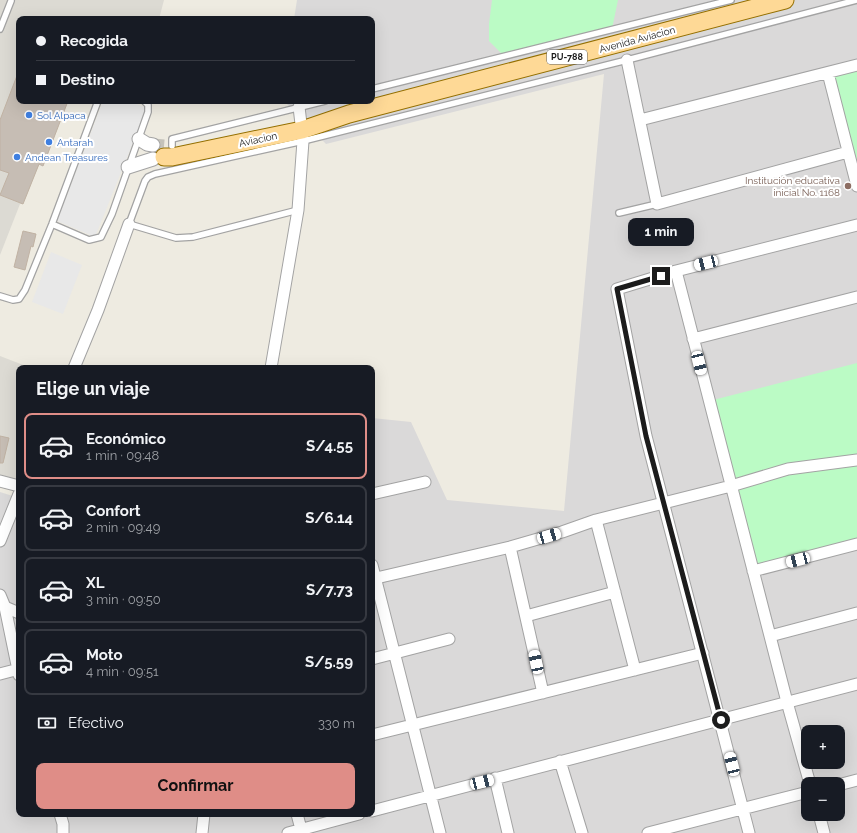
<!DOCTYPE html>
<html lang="es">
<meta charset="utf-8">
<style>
:root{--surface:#171b24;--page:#20242c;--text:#f1f3f6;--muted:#9ea1a6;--line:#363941;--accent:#df8d87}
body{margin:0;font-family:Raleway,sans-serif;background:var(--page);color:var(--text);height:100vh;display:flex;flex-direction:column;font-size:15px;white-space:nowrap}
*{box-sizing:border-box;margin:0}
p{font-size:13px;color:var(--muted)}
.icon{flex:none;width:22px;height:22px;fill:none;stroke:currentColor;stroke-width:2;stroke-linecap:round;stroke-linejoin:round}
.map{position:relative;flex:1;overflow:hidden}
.panel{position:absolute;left:16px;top:365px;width:359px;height:452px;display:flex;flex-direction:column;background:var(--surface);border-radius:8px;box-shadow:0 4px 16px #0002}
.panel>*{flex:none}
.guide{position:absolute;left:16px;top:16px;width:359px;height:88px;border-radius:8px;box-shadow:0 4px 16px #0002;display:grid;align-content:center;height:88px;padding:0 20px;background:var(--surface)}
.fabs{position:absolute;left:801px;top:725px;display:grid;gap:8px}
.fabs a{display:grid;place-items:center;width:44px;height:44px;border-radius:8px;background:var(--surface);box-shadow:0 4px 16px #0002;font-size:20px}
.end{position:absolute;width:18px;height:18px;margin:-9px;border:5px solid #1c1c1c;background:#fff;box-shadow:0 0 0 2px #fff}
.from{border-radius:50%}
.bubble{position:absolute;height:28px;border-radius:8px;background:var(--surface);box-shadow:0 4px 16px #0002;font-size:13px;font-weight:700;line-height:28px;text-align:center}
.car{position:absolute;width:12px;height:24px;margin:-12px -6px;border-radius:5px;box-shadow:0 0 3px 1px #0007;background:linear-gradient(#fff 24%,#345 0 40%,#fff 0 76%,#345 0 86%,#fff 0)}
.guide b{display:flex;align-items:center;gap:14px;height:38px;font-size:15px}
.guide b+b{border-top:1px solid var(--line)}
.guide i{width:10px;height:10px;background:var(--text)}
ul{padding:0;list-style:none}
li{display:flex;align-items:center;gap:12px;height:66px;margin:0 8px 6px;padding:0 12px;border:2px solid var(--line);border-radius:8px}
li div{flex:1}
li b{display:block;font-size:15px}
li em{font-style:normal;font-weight:700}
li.current{border-color:var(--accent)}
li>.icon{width:36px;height:36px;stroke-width:1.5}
h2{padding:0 20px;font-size:18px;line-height:48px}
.pay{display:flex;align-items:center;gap:10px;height:44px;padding:0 20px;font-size:15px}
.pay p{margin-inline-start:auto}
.primary-button{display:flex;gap:8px;margin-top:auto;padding:8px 20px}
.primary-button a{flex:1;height:46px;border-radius:8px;background:var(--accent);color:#111;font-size:16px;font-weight:700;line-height:46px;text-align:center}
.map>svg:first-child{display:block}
.residential{fill:#dad9d9;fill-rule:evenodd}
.airport{fill:#dcdad3}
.park{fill:#bbfbc5}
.parking{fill:#e8e8e8}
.building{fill:#c6bdb4;stroke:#c0b2a3}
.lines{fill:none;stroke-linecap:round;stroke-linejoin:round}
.tertiary-tunnel{stroke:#c4c2ba;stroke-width:13;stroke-dasharray:13 6;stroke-linecap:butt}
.service-casing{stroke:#a3a3a3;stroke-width:8}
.minor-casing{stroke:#a3a3a3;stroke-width:13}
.tertiary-casing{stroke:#a3a3a3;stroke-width:15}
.primary-casing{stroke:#946f00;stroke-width:19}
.service{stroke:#fff;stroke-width:5.5}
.minor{stroke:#fff;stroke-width:11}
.tertiary{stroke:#fff;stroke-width:13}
.primary{stroke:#fed996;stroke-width:17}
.route{stroke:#1c1c1c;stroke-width:5}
.shop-dot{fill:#3f7fe0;stroke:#fff;stroke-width:1.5}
.education-dot{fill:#8d6e63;stroke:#fff;stroke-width:1.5}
.labels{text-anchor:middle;stroke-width:4;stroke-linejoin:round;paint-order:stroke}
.shield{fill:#fff;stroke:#606060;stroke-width:1}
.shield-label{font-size:9px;font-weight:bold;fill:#1c1c1c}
.street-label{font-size:10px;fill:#1c1c1c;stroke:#fff}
.shop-label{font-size:10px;fill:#366cbe;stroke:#fff;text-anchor:start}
.education-label{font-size:10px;fill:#785e54;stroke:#fff;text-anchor:end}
</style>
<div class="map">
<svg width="857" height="833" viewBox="0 0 857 833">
<rect width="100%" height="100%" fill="#eeebe1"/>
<path class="residential" d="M 297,0 L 857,0 L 857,833 L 0,833 L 0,492 L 19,498 L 19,814 L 372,814 L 372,418 L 411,422 L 447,500 L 564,511 L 604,74 L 326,144 L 284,101 L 372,101 L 372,19 L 294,19 ZM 808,732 L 838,732 L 838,762 L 808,762 ZM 808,784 L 838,784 L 838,814 L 808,814 Z"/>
<path class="airport" d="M 0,0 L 164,0 L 159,19 L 19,19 L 19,101 L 68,101 L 43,166 L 39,165 L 23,204 L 20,204 L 0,255 Z
M 0,356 L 31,368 L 19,368 L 18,482 L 0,477 Z"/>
<path class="park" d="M 492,0 L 618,0 L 612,29 L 507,59 L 489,41 L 489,24 Z
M 857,65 L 857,186 L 828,73 Z
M 857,363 L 857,544 L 753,571 L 709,401 Z"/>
<path class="parking" d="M 103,101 L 128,101 L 147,108 L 95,237 L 57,221 Z
M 51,252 L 82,265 L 63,314 L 32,302 Z"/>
<path class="building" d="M 18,73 L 19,101 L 68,101 L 43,166 L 39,164 L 23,204 L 0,195 L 9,173 L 0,170 L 0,120 Z
M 23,231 L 36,234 L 33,247 L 31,246 L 25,270 L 14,267 Z
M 0,436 L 9,438 L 3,463 L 0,463 Z"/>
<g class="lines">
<path class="tertiary-tunnel" d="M 153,145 L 164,146"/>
<g class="service-casing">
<path id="service" d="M 0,29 L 11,1
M 372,89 L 731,0
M 172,146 L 172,139 L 325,101
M 298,210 L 193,237 L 176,238 L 129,224 L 145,181 L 148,177 L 155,174 L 303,141 L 627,60 L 857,0
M 619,213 L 657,204
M 52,224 L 89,240 L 101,237 L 112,214 L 148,112 L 148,105 L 144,101
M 0,296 L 13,300 L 19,299 L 25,290 L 52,224 L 98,101"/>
</g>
<g class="minor-casing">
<path id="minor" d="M 627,60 L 657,204 L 848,152
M 828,73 L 857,186
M 640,120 L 857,65
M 676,271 L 787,702 L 810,784
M 693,339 L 857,297
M 74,368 L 98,310 L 129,224
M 271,368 L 298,210 L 303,141 L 299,107
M 0,481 L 19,486
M 372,494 L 425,482
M 596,520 L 635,670
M 0,541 L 19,494
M 510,547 L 543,693
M 372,565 L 440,833
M 753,571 L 857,544
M 372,579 L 510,547 L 562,532 L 596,520 L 731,486 L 788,469 L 857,460
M 0,595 L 5,607 L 19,675
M 5,607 L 19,613
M 526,616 L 615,592
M 770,636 L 857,613
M 372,659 L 449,639
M 0,674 L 19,669
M 372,735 L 703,653
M 560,761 L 582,833
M 495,778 L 508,833
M 838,785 L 857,780
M 372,811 L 857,684
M 60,814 L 63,824 L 63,833
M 297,814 L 302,833
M 819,814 L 824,833
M 202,833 L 204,814
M 288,833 L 359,814
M 648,833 L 808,792
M 749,833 L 646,436 L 617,289 L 676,271 L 857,225"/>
</g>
<g class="tertiary-casing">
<path id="tertiary" d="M 139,139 L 147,144 L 153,145
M 128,167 L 153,159"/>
</g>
<g class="primary-casing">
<path id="primary" d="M 164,157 L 172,157 L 302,130 L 349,114 L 785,0"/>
</g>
<use href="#service" class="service"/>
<use href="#minor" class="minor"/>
<use href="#tertiary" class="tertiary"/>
<use href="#primary" class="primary"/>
</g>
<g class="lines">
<path class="route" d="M 661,276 L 617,289 L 646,436 L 721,720"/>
</g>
<g class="shop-dot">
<circle cx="29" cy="115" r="4"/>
<circle cx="49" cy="142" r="4"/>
<circle cx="17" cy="157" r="4"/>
</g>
<circle class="education-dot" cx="848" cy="186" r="4"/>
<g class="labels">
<rect class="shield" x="547" y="50" width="40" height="14" rx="3"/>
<g class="shield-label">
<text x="567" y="60">PU-788</text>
</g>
<g class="street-label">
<text transform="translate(637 39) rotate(-15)" y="4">Avenida Aviacion</text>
<text transform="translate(258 139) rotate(-12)" y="4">Aviacion</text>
</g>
<g class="shop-label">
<text x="37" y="119">Sol Alpaca</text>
<text x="57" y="146">Antarah</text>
<text x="25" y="161">Andean Treasures</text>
</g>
<g class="education-label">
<text x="840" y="184">Institución educativa<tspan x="840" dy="12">inicial No. 1168</tspan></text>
</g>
</g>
</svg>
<div class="fabs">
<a>+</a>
<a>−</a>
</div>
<i class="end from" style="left:721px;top:720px"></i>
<i class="end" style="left:661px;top:276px"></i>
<div class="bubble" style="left:628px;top:218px;width:66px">1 min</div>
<i class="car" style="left:706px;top:263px;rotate:256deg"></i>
<i class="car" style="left:699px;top:363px;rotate:166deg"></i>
<i class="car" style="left:549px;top:536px;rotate:74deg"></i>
<i class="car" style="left:798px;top:560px;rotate:255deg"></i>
<i class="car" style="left:536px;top:662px;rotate:348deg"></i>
<i class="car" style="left:732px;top:764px;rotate:346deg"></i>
<i class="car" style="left:482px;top:782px;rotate:76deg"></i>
<div class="guide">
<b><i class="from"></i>Recogida</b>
<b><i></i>Destino</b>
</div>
<section class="panel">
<h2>Elige un viaje</h2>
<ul>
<li class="current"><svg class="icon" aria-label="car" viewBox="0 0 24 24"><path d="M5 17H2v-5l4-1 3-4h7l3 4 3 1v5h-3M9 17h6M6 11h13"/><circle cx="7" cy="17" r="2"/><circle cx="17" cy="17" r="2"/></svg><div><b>Económico</b><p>1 min · 09:48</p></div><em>S/4.55</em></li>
<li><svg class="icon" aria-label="car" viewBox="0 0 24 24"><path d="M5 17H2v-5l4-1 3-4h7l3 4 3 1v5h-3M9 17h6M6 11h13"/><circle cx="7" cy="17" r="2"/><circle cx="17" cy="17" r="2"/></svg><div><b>Confort</b><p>2 min · 09:49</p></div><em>S/6.14</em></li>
<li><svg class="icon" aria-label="car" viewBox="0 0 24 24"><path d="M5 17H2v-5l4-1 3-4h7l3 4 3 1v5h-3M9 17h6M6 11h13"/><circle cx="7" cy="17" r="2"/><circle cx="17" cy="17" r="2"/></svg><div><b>XL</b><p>3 min · 09:50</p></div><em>S/7.73</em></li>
<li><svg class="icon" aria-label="car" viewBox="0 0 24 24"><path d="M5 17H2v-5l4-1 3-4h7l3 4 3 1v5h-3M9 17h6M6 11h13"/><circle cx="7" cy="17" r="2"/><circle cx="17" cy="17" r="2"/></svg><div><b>Moto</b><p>4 min · 09:51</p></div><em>S/5.59</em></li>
</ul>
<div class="pay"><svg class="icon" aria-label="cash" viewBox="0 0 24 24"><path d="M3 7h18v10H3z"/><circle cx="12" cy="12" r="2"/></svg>Efectivo<p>330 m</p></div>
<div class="primary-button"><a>Confirmar</a></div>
</section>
</div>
